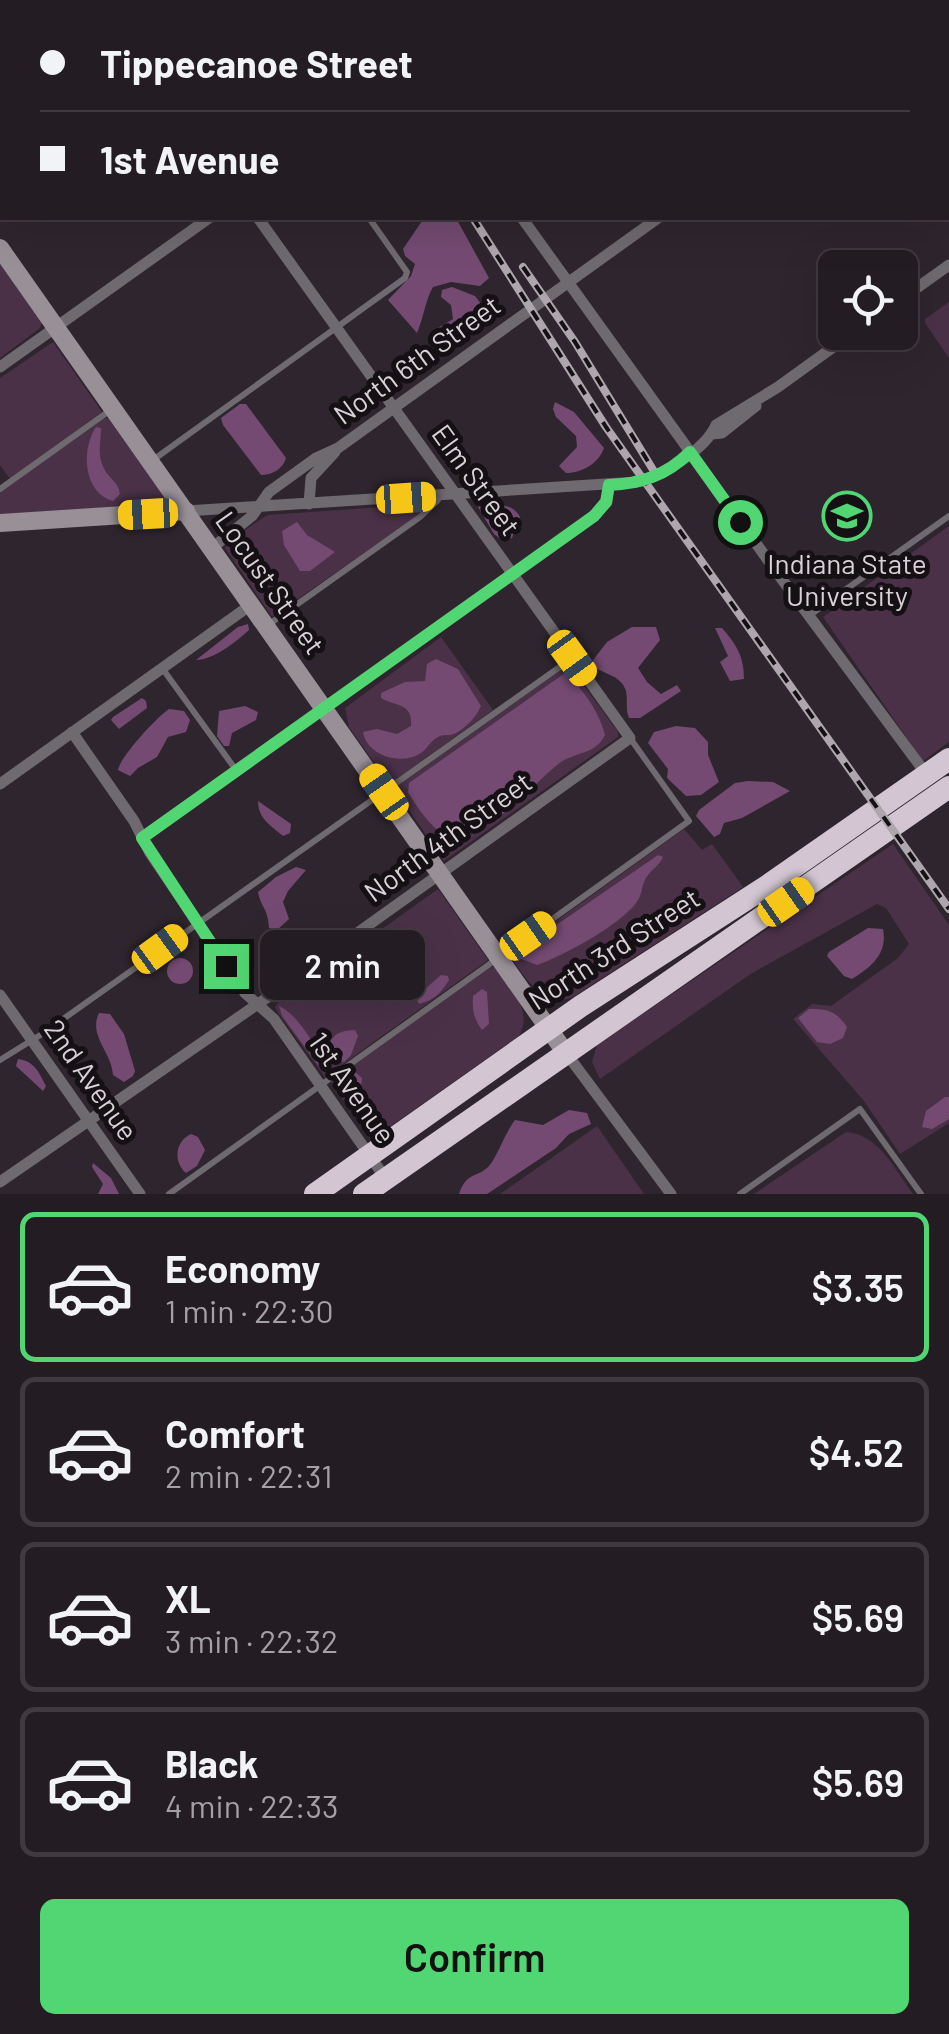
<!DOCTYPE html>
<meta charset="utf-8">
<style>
:root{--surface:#231c22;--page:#2f292f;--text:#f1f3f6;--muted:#a3a1a5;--line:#403a40;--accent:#52d673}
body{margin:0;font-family:Barlow,sans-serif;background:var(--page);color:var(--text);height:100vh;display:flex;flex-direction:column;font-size:38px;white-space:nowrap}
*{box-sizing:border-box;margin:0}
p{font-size:32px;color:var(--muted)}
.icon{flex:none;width:55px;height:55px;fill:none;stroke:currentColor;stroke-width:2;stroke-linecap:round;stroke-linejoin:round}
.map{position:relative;height:1194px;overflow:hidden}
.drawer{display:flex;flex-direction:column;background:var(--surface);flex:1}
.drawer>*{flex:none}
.guide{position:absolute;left:0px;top:0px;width:950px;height:220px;box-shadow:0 10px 40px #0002,0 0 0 2px var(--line);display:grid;align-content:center;height:220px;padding:0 40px;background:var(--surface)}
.buttons{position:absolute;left:818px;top:250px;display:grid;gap:20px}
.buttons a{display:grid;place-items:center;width:100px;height:100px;border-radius:15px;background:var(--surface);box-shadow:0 10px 40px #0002,0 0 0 2px var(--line);font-size:50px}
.end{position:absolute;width:45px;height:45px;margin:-22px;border:12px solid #52d673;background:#111;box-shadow:0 0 0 5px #111}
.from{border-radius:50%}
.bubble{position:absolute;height:70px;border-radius:15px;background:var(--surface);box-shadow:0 10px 40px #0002,0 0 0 2px var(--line);font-size:32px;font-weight:600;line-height:70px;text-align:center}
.car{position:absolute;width:30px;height:60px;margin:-30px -15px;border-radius:12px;box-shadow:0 0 8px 2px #0007;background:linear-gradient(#f5c518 24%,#345 0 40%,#f5c518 0 76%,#345 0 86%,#f5c518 0)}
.guide b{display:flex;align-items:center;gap:35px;height:95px;font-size:38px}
.guide b+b{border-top:2px solid var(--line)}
.guide i{width:25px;height:25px;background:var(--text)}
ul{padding:18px 0 0;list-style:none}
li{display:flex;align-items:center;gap:30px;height:150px;margin:0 20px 15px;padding:0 20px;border:5px solid var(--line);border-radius:15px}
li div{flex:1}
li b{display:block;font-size:38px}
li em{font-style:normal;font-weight:600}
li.current{border-color:var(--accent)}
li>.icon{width:90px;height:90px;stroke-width:1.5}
.cta{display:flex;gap:20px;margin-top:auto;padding:20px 40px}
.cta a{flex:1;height:115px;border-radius:15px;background:var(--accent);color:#111;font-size:40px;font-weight:600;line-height:115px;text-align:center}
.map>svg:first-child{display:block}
.green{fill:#4a3148}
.forest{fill:#744a72}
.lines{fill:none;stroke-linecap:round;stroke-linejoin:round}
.lane{stroke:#6f6a6f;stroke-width:6}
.street{stroke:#6f6a6f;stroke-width:11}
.secondary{stroke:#988f97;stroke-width:18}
.highway{stroke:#d3c6d2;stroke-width:22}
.rail-casing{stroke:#aea6ad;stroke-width:8}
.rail{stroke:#141014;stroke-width:4;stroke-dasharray:11;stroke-linecap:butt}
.route{stroke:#52d673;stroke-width:12}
.labels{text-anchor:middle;stroke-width:10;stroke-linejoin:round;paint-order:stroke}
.street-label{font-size:28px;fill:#d8d1d7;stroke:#141014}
.poi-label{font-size:28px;fill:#d8d1d7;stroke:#141014}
</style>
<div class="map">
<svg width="949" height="1194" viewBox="0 0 949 1194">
<rect width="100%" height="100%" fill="#2f252e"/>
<path class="green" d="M 0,263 L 42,323 L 40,328 L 0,358 Z
M 949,302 L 949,358 L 925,323 L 925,319 Z
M 53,342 L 102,412 L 10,479 L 0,465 L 0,378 Z
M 105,418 L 109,418 L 164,495 L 164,501 L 160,504 L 0,515 L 0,492 Z
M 427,504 L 417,516 L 272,617 L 225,548 L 229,541 L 267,515 Z
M 949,526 L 949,742 L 923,761 L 823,617 Z
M 441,637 L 493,710 L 395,780 L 387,781 L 349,727 L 345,708 Z
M 568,664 L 618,732 L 618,737 L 444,861 L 394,788 Z
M 684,829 L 702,850 L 712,844 L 743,887 L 573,997 C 545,1008 529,982 514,962 L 513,952 Z
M 893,844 L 949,925 L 949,1123 L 900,1154 L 864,1101 L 793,1019 L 812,1004 L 831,1006 L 898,958 L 909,944 L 886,908 L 877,904 L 752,973 L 600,1079 L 592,1062 L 597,1045 Z
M 438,889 L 488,960 L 325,1077 L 278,1013 L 275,1007 L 278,1003 Z
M 488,967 L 495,967 C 510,988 534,1011 519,1036 L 371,1140 L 331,1082 Z
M 597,1126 L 644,1194 L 500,1194 Z
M 846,1132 C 879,1134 895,1170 913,1194 L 754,1194 Z"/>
<path class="forest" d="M 424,218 L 456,218 L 489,278 L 480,286 L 451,282 L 433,287 C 425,301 424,317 417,333 L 388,300 L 411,276 L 415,264 L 405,256 L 403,249 Z
M 452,287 L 475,296 L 485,309 L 485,319 L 476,327 L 441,333 L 438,328 L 453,319 L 451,305 L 441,297 L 442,290 Z
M 555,402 L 574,412 L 604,448 C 599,463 582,473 566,473 L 559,466 L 577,447 L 576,436 L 556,417 L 553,409 Z
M 240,404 L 246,404 L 286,458 C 283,469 272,475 261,475 L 223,425 L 221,418 Z
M 96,427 L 101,428 C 101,444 96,456 106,472 C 112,481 118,482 120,494 L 113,501 C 83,492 81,450 96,427 Z
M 487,504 C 501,505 513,504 520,517 L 512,538 L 503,541 L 494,534 L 478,507 Z
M 297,522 L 307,535 L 335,552 L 310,571 L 300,571 L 284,545 L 282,531 Z
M 248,624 L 249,630 C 236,642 213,660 196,660 L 238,627 Z
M 632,627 L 656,627 L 660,640 L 638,668 L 647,682 L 661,694 L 677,685 L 681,691 L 640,718 L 629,718 C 625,708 628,700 626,691 C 621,674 601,674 590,664 L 607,642 Z
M 715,628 L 722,628 C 737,645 744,657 744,679 L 730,681 L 720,662 L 728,656 Z
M 436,659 L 458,669 L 481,706 C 477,716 465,729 454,734 C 449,736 443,734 438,737 C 431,740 427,749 421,753 C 402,766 367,756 363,732 L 377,729 L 397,734 L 411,726 C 413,703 397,707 381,698 L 381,693 L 405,682 L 425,681 L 427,664 Z
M 565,673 C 583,689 600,713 605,735 C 596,754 576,752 561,762 C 529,785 511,823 468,825 C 460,826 455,833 448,834 C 436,836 414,803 408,792 L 409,783 Z
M 142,698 L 146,701 L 147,708 L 119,729 L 111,720 L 113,717 Z
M 245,706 L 258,712 L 256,720 L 232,733 L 229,746 L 224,746 L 217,736 L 219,711 Z
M 169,709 L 184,711 L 190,720 L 186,732 L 168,737 L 157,757 L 138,768 L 130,776 L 118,770 C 120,757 156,718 169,709 Z
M 676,726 L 695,728 L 708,742 L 708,755 L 719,782 L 701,795 L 686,796 L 667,778 L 668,769 L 648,743 L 654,732 Z
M 748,781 L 773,782 L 790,791 L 742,818 L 724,823 L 720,834 L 714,837 L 696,816 L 699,810 L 735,783 Z
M 258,801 L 291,824 L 290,833 L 283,836 C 270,825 258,818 258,801 Z
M 658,855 L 663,857 C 659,866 654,867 648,875 C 641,883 643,895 636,903 C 620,925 563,956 537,965 L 519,958 L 517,954 L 520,950 Z
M 296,867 L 306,870 L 288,891 L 283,902 L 289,919 L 277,930 L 269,928 C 268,908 261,908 258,892 L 276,877 Z
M 868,928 L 883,929 C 888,954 871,967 852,979 L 844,976 L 827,956 L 829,952 Z
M 312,942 L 315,944 L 310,950 L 266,984 L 262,977 L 279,962 Z
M167 971a13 13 0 1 1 26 0a13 13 0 1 1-26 0Z
M 441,975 L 448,976 L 449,980 C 441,993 434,1000 419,1004 L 416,997 Z
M 482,989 L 487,992 L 489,1024 L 482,1030 C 474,1019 472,1010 473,996 Z
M 279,1006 C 299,1015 316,1047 326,1068 L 321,1069 L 282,1016 Z
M 809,1009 C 828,1009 836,1011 847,1027 L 843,1038 L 830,1044 L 817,1042 L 798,1018 Z
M 99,1013 L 110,1014 L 124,1034 L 135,1071 L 133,1076 L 124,1082 L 113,1075 C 112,1052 88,1036 99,1013 Z
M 355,1030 L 358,1036 L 351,1055 L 344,1062 L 334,1060 L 327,1049 C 333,1034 338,1031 355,1030 Z
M 18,1059 C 34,1061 39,1072 46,1086 L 43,1091 L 16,1066 Z
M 353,1070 L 362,1078 L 359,1108 L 353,1110 L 336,1088 L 342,1078 Z
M 945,1097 L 949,1097 L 949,1119 L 932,1129 L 922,1127 L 926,1111 Z
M 569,1110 L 587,1113 L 591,1124 L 569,1134 L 556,1148 L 487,1194 L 459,1194 C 467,1171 476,1179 489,1166 C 497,1157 505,1133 515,1120 L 543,1125 Z
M 191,1134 L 198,1137 L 205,1150 L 197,1166 L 186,1173 C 173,1162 175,1141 191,1134 Z
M 93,1163 L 111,1178 L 119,1194 L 98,1194 L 103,1184 L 92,1167 Z"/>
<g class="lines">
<path class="lane" d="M 285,0 L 286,2
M 551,0 L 553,2
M 514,2 L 518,0
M 153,460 L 405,278 L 407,272 L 369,218
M 0,489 L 112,409
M 810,615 L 949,516
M 268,625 L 420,517 L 438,500 L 438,495
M 162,668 L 236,770
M 0,1060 L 42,1034 L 571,659
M 169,1194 L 689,821 L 630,738
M 740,1194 L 860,1109 L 921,1194"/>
<path class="street" d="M 104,0 L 106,2
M 393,0 L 393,2
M 165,2 L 169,0
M 0,119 L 2,118
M 948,179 L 949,181
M 522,218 L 778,574 L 927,775
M 900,300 L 949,265
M 0,367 L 209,218
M 712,434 L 722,433 L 756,406
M 309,504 L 311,478 L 335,452
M 186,511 L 637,482 C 663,475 705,450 716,425 L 778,387 L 854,332
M 212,548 L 252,516 L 269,492 L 316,458 L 338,448 L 658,218
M 72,732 L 134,821 L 150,853 L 245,993 L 274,1019 L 386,1179
M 0,784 L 252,604
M 142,838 L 594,516 L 607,502 L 609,485
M 0,995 L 140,1194
M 566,1053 L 671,1194
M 0,1182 L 268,997 L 630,738 L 258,218"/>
<path class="secondary" d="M 0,248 L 565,1052
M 0,523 L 186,511"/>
<path class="highway" d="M 315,1194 L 581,1006 L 767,886 L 949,759
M 364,1194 L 949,787"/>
<g class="rail-casing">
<path id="rail" d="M 331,0 L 333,2
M 473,218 L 606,427 L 949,909
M 523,267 L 575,342 L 655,473"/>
</g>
<use href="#rail" class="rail"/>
</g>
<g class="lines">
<path class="route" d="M 226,966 L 142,838 L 594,516 L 606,502 L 609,485 C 641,484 667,475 690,452 L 740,522"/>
</g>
<defs>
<g id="university-ring" transform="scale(2.5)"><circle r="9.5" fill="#141014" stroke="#52d673" stroke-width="1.5"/><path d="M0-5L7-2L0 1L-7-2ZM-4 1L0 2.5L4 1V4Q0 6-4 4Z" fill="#52d673"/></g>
</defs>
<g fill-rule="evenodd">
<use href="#university-ring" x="847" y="516"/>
</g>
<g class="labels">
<g class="street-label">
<text transform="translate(417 360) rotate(-36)" y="10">North 6th Street</text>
<text transform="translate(476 480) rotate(54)" y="10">Elm Street</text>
<text transform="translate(270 583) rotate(55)" y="10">Locust Street</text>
<text transform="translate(448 837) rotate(-36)" y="10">North 4th Street</text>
<text transform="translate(614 949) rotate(-33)" y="10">North 3rd Street</text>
<text transform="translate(91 1080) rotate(55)" y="10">2nd Avenue</text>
<text transform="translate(352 1088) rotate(55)" y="10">1st Avenue</text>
</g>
<g class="poi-label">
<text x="847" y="574">Indiana State<tspan x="847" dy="32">University</tspan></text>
</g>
</g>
</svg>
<div class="buttons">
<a><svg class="icon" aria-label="locate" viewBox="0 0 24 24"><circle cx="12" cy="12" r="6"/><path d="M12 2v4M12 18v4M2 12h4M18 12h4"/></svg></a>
</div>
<i class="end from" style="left:740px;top:522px"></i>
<i class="end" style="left:226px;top:966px"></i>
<div class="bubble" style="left:260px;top:930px;width:165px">2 min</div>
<i class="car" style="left:406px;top:498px;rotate:86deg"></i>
<i class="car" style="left:148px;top:514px;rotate:267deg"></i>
<i class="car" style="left:572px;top:658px;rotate:144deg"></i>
<i class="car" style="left:384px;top:792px;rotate:325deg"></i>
<i class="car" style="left:786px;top:902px;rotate:55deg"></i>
<i class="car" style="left:528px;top:936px;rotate:55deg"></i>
<i class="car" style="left:160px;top:949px;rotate:54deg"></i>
<div class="guide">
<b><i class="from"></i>Tippecanoe Street</b>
<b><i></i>1st Avenue</b>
</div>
</div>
<section class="drawer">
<ul>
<li class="current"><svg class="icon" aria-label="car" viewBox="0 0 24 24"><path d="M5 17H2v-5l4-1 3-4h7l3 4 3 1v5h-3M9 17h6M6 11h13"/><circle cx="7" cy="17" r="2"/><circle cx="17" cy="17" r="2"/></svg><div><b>Economy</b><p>1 min · 22:30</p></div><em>$3.35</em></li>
<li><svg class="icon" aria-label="car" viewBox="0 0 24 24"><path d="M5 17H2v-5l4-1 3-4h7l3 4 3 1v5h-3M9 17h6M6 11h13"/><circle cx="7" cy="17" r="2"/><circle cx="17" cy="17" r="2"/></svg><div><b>Comfort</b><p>2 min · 22:31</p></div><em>$4.52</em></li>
<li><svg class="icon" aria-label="car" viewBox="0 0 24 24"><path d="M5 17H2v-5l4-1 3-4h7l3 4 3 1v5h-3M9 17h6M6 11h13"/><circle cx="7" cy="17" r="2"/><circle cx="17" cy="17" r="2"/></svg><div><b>XL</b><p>3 min · 22:32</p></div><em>$5.69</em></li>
<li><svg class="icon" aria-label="car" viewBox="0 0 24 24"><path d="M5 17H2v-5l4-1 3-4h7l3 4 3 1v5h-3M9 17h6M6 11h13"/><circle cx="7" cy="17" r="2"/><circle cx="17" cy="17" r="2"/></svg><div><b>Black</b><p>4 min · 22:33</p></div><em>$5.69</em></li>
</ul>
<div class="cta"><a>Confirm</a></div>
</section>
